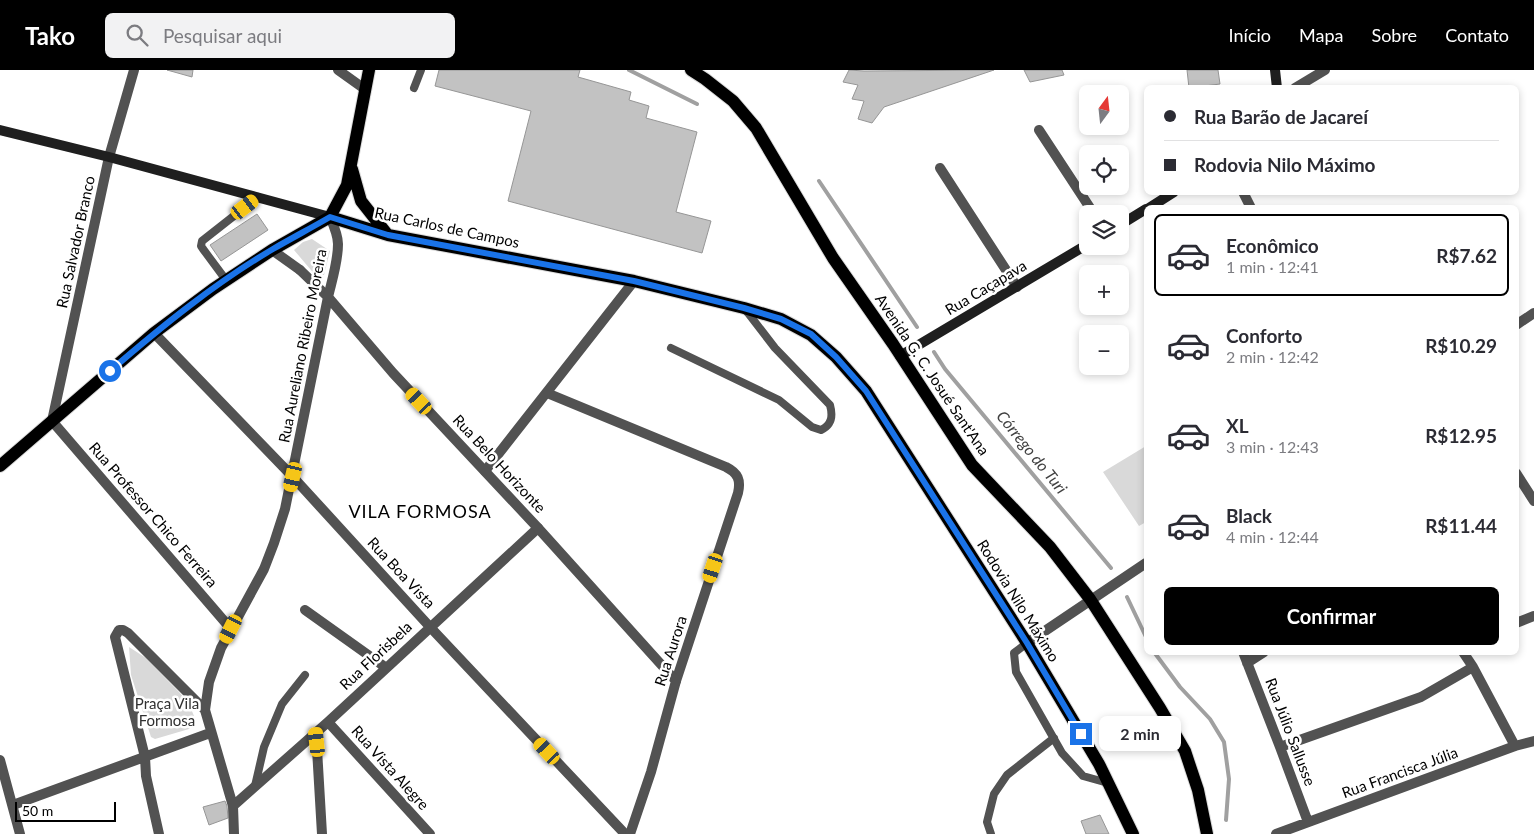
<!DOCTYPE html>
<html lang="pt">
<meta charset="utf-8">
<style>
:root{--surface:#fff;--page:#f2f2f3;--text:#2b2b33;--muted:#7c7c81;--line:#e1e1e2;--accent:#000}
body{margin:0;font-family:Lato,sans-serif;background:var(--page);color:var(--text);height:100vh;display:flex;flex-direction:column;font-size:19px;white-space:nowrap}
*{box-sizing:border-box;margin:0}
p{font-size:16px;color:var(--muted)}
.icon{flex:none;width:28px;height:28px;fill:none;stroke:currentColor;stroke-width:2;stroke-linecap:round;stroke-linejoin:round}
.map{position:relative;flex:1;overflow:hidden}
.drawer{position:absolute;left:1144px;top:135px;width:375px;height:450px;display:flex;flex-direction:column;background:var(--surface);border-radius:8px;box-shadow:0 2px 8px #0003}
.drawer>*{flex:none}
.guide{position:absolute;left:1144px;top:15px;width:375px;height:110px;border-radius:8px;box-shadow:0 2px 8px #0003;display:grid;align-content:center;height:110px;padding:0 20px;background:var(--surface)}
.needle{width:32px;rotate:15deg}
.buttons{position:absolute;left:1079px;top:15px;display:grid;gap:10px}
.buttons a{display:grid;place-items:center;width:50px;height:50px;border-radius:8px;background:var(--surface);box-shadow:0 2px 8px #0003;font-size:25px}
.scale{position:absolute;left:15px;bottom:12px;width:101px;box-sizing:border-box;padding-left:5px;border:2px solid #000;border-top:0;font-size:14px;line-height:18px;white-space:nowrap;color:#000;-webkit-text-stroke:4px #fff;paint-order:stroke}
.end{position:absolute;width:22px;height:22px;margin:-11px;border:6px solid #1a73e8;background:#fff;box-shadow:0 0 0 2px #fff}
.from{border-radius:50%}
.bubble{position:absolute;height:35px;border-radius:8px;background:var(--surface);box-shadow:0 2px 8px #0003;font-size:16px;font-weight:700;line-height:35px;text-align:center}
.car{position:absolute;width:15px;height:30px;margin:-15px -8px;border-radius:6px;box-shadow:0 0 4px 1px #0007;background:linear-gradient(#f5c518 24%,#345 0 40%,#f5c518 0 76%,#345 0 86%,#f5c518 0)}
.guide b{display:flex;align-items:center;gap:18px;height:48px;font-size:19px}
.guide b+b{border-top:1px solid var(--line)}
.guide i{width:12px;height:12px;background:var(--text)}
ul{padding:9px 0 0;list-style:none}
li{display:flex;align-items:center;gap:15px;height:82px;margin:0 10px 8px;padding:0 10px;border:2px solid transparent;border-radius:8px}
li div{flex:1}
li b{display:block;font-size:19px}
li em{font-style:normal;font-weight:700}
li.selected{border-color:var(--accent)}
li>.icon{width:45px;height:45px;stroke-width:1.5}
.primary-button{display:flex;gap:10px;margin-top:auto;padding:10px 20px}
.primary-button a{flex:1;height:58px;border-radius:8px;background:var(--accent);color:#fff;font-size:20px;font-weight:700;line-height:58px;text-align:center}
header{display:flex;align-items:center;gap:30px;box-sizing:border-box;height:70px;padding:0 25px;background:var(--accent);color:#fff}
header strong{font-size:24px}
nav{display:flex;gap:28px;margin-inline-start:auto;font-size:18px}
.search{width:350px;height:45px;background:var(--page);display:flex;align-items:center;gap:12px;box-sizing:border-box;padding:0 18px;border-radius:8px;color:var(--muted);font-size:19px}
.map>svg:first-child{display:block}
.green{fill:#d9d9d9}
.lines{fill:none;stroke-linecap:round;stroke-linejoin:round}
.stream{stroke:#a0a0a0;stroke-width:4}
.building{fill:#c2c2c2;stroke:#969696}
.primary-casing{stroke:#dbdbdb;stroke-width:14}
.service{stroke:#525252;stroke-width:8}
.pedestrian{stroke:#525252;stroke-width:10}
.minor{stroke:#525252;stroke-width:10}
.tertiary{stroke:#525252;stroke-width:10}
.secondary{stroke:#1f1f1f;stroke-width:10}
.primary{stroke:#000;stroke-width:12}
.route{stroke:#1a73e8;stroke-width:6}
.labels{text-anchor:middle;stroke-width:5;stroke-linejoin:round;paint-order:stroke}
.street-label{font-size:15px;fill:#000;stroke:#fff}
.park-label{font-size:15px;fill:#303030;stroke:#fff}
.water-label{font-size:16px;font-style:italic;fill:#414141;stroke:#fff}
.quarter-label{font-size:18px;letter-spacing:1px;fill:#000;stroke:#fff}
</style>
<header>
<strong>Tako</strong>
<div class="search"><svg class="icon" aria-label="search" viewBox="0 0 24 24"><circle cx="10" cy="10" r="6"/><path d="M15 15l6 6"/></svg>Pesquisar aqui</div>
<nav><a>Início</a><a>Mapa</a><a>Sobre</a><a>Contato</a></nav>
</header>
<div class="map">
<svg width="1534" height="764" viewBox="0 0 1534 764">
<rect width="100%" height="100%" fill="#fff"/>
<path class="green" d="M 312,169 L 330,181 L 324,205 L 316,206 L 294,180 L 303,172 Z
M 1146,376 L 1146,452 L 1139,456 L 1103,402 Z
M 129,577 L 146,588 L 180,623 L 189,634 L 194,646 L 194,654 L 189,659 L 155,669 L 151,667 L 131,605 Z"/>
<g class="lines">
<path class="stream" d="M 629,0 L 697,34
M 819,111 L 917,257
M 934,282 L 945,299 L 1111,498
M 1127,527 L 1146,567
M 1154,582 L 1180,617 L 1210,649 L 1224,672 L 1229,709 L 1226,750"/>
</g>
<path class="building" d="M 167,0 L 193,0 L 192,7 Z
M 439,0 L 580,0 L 578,7 L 631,22 L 629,30 L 649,36 L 646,48 L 697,62 L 676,142 L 711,151 L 702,183 L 508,131 L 531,41 L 435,16 Z
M 849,0 L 864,1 L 994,0 L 884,37 L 872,53 L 858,49 L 864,31 L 852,29 L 858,15 L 843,12 Z
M 1024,0 L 1062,0 L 1064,5 L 1030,12 Z
M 1187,0 L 1218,0 L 1220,14 L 1189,18 Z
M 257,144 L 268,160 L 221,191 L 210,175 Z
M 225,731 L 227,736 L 228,748 L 209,755 L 203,737 Z
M 1100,745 L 1109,764 L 1086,764 L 1081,751 Z"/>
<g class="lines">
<g class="primary-casing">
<path id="primary" d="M 691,0 L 705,9 L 733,31 L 756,58 L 833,188 L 893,274 L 972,395 L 1050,477 L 1090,529 L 1160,638 L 1185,681 L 1198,720 L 1207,764
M 352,99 L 361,131 L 387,164
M 330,147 L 388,165 L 634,211 L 744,238 L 781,249 L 811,265 L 836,287 L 866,321 L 1027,573 L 1099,694 L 1133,764
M 330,147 L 347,115 L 369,0
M 0,396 L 154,263 L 213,219 L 272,180 L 330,147"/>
</g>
<path class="service" d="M 414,18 L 421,0
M 226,210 L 203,179 L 201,176 L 202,171 L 258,127
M 671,278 L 779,330 L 812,357 L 821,360 C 832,355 833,346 830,335 L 775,278 L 745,239
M 1027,573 L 1014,583 L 1016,602 L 1062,683 L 1083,706 L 1108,713
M 255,716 L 264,677 L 282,634 L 305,605
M 991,764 L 987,752 L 994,724 L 1007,705 L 1054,668"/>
<path class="pedestrian" d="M 272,180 L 300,200"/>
<path class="minor" d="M 134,0 L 109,87 L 52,351 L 231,559
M 338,0 L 366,20
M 1295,18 L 1325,0
M 1039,60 L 1094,144
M 940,98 L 1017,217
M 1243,122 L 1251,138
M 154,263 L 293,407 L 430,557 L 625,764
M 547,323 L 726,397 C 738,403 741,410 738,423 L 676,611
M 485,401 L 634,211
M 1516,403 L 1534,431
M 305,540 L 385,597
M 1516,553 L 1534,546
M 1243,582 L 1280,677 L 1308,752
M 1463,582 L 1473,597 L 1515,676
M 1247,593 L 1264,582
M 328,652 L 430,764
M 316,662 L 322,764
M 1280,677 L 1421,627 L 1473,597
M 13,735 L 210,663
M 233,736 L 328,652 L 538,458
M 159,764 L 146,706 L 145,687 L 115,567 L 119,560 L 123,560 L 128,563 L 205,640
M 234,764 L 233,736 L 205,640 L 209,612 L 221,578 L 264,499 L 274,473 L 285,439 L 328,227 L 300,200
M 1276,764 L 1515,676 L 1534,671"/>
<path class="tertiary" d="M 330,147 C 334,156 338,165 338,174 C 338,192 332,210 328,227 L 393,303 L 538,458 L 676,611 L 651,702 L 630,764
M 1516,255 L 1534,243
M 1027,573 L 1146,493
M 0,690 L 20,764"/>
<path class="secondary" d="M 1275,0 L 1277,18
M 0,60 L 109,87 L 330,147
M 1149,138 L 1174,122
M 1120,155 L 1146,139
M 900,286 L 1088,174"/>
<use href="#primary" class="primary"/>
</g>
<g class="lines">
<path class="route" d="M 110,301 C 161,257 215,213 273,179 C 292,168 311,158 330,147 L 388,165 L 634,211 L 744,238 L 781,249 L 811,264 L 836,287 L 866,321 L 1027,573 L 1081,664"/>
</g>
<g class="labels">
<g class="street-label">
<text transform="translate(447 158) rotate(12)" y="5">Rua Carlos de Campos</text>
<text transform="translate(76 172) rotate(-78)" y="5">Rua Salvador Branco</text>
<text transform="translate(986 218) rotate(-31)" y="5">Rua Caçapava</text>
<text transform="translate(303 276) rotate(-79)" y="5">Rua Aureliano Ribeiro Moreira</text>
<text transform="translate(932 305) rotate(56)" y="5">Avenida G. C. Josué Sant'Ana</text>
<text transform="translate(499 394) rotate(47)" y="5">Rua Belo Horizonte</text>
<text transform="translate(153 445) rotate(49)" y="5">Rua Professor Chico Ferreira</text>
<text transform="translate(401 503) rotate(47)" y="5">Rua Boa Vista</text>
<text transform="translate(1018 531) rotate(58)" y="5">Rodovia Nilo Máximo</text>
<text transform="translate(671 581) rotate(-72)" y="5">Rua Aurora</text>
<text transform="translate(376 586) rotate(-43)" y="5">Rua Florisbela</text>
<text transform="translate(1290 662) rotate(69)" y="5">Rua Júlio Sallusse</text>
<text transform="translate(390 698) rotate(48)" y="5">Rua Vista Alegre</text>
<text transform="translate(1400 703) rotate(-20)" y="5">Rua Francisca Júlia</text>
</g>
<g class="park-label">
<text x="167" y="639">Praça Vila<tspan x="167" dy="17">Formosa</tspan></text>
</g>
<g class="water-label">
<text transform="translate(1032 382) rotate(51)" y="6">Córrego do Turi</text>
</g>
<g class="quarter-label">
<text x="420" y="448">VILA FORMOSA</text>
</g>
</g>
</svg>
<div class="buttons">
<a><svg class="needle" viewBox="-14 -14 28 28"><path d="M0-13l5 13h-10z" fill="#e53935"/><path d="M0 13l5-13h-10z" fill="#7c7c81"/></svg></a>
<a><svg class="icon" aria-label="locate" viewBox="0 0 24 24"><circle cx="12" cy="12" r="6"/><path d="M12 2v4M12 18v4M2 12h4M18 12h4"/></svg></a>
<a><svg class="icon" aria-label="layers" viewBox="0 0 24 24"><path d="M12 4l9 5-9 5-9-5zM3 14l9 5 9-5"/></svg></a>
<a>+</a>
<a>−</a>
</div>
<div class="scale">50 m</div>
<i class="end from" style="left:110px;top:301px"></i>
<i class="end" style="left:1081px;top:664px"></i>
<div class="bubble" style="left:1099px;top:646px;width:82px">2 min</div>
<i class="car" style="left:245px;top:137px;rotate:53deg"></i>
<i class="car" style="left:419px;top:331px;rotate:317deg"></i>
<i class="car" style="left:293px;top:407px;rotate:193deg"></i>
<i class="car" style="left:713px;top:498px;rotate:198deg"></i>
<i class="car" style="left:231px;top:559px;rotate:207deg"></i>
<i class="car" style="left:317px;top:672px;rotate:354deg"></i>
<i class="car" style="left:547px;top:681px;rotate:317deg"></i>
<div class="guide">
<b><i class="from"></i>Rua Barão de Jacareí</b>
<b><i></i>Rodovia Nilo Máximo</b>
</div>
<section class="drawer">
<ul>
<li class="selected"><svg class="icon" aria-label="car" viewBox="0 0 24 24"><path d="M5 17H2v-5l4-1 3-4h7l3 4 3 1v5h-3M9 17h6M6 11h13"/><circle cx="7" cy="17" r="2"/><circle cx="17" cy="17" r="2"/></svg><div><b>Econômico</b><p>1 min · 12:41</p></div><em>R$7.62</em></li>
<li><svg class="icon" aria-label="car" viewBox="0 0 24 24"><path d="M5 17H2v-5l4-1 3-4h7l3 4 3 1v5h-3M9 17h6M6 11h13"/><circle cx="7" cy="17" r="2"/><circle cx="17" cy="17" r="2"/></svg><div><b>Conforto</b><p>2 min · 12:42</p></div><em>R$10.29</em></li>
<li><svg class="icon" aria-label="car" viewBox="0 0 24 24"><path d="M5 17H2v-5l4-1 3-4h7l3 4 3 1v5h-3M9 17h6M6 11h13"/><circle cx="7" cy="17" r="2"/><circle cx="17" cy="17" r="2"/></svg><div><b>XL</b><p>3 min · 12:43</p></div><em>R$12.95</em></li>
<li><svg class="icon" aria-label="car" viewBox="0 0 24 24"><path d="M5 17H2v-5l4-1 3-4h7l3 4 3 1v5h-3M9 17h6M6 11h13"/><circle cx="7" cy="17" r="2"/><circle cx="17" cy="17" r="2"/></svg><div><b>Black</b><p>4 min · 12:44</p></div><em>R$11.44</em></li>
</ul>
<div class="primary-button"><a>Confirmar</a></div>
</section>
</div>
